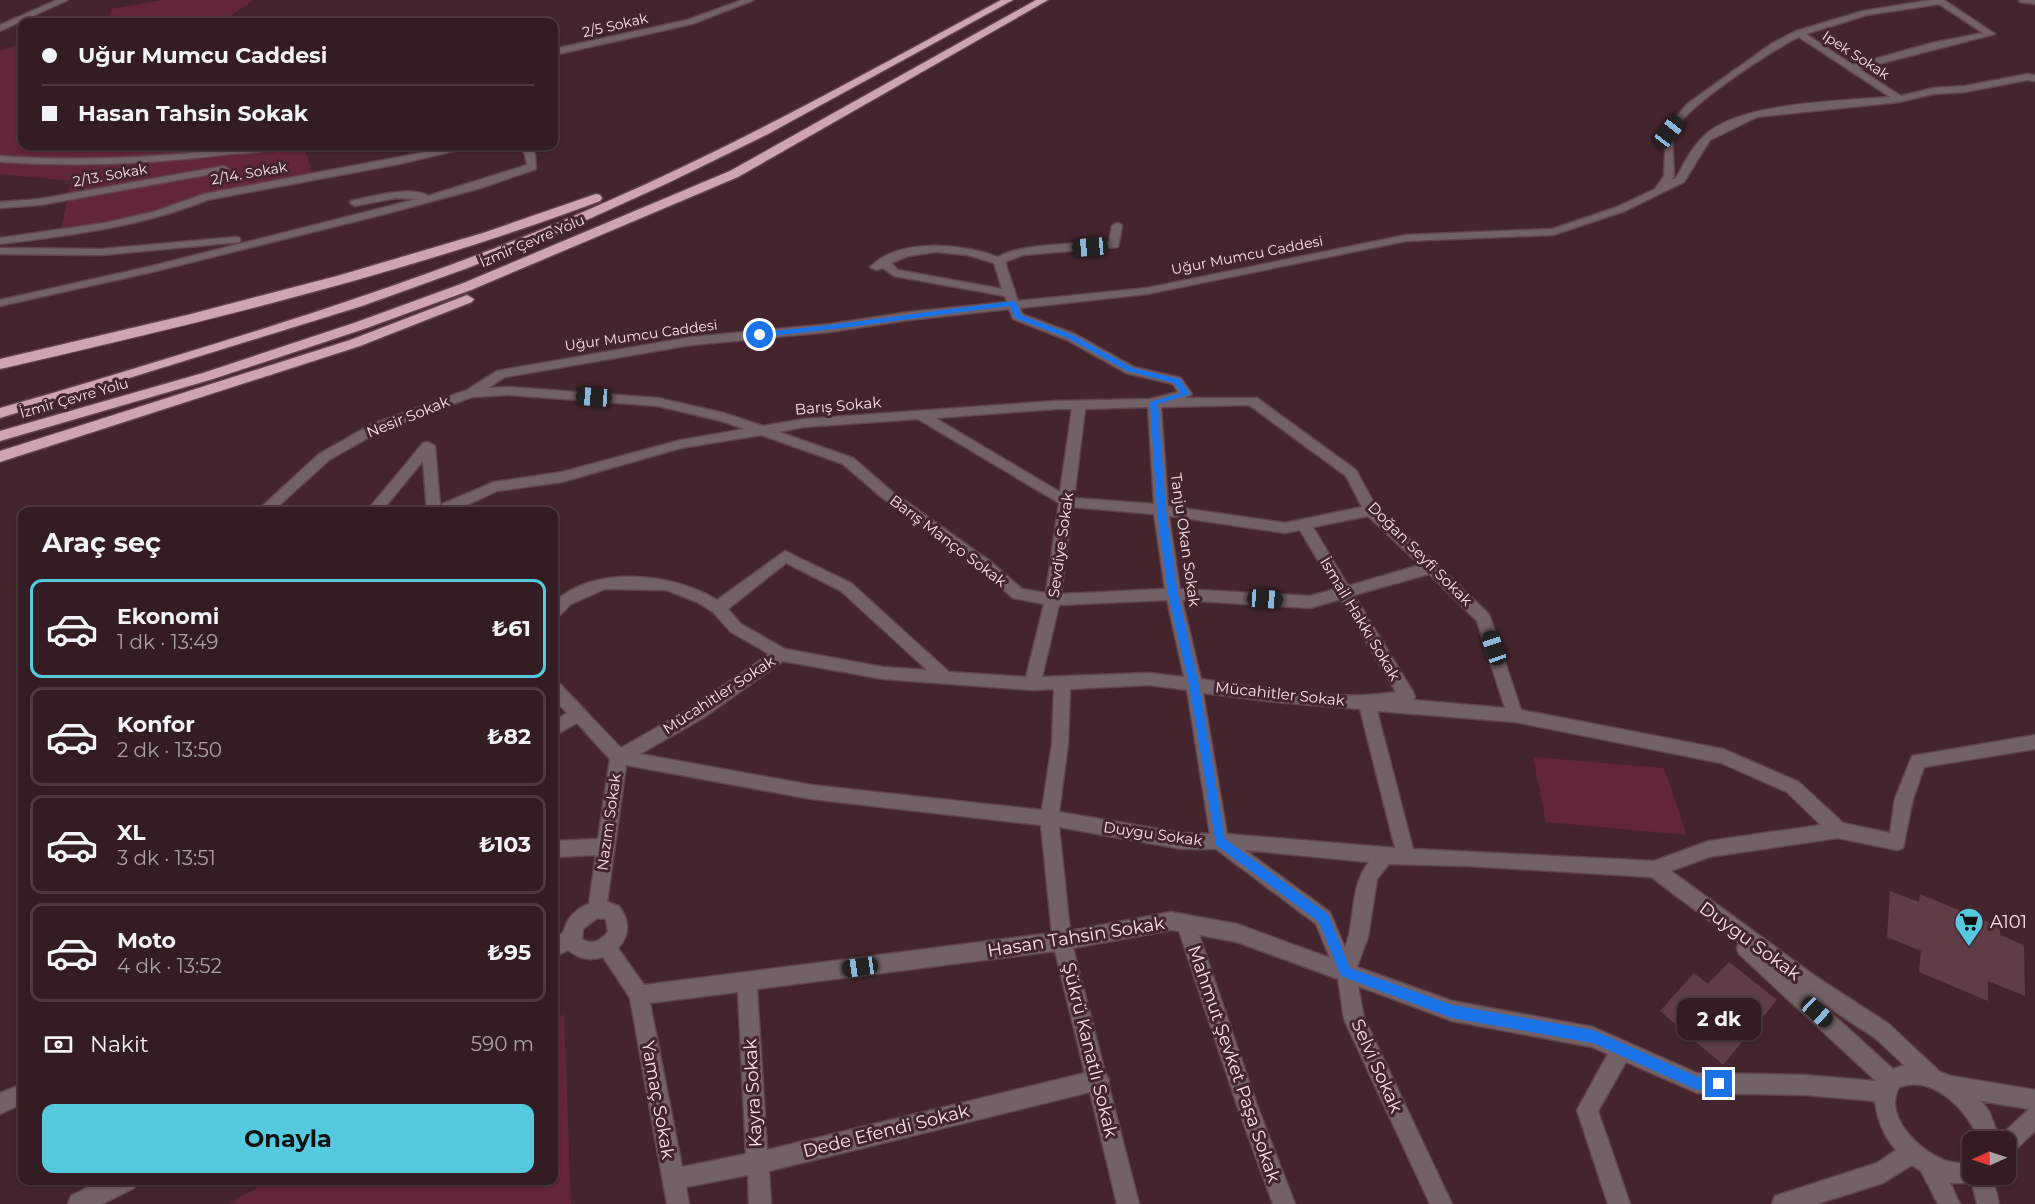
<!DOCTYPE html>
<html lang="tr">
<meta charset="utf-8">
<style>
:root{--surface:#331c22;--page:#3b252a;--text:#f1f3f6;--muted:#a9a1a5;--line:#4e3a40;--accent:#55cade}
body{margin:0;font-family:Montserrat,sans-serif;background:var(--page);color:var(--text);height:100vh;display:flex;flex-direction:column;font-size:22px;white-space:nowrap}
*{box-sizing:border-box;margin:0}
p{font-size:20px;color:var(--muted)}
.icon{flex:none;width:33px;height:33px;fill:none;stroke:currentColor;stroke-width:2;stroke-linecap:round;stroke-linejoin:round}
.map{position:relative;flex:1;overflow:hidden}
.sheet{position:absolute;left:18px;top:507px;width:540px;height:678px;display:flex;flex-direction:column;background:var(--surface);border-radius:12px;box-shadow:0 2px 4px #0004,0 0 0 2px var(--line)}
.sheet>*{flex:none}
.guide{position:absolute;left:18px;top:18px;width:540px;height:132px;border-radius:12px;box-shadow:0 2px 4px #0004,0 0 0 2px var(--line);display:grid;align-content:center;height:132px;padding:0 24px;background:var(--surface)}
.needle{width:39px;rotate:267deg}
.controls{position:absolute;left:1962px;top:1131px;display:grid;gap:12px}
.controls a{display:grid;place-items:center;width:54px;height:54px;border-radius:12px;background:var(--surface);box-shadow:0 2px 4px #0004,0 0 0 2px var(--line);font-size:30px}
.end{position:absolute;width:27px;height:27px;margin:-14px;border:8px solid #1a73e8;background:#fff;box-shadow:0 0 0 3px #fff}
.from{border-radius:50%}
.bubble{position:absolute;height:42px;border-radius:12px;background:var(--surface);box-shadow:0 2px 4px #0004,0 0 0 2px var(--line);font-size:20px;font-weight:700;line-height:42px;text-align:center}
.car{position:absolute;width:18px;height:36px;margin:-18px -9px;border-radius:8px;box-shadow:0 0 4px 2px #0007;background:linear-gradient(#222 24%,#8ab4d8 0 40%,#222 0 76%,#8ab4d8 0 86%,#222 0)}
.guide b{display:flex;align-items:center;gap:21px;height:57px;font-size:22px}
.guide b+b{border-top:2px solid var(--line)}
.guide i{width:15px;height:15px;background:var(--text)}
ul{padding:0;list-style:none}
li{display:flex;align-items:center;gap:18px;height:99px;margin:0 12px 9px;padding:0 12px;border:3px solid var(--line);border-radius:12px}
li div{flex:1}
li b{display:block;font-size:22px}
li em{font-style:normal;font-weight:700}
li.active{border-color:var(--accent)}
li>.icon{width:54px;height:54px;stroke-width:1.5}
h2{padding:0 24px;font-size:27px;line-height:72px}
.pay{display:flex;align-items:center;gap:15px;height:66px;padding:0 24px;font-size:22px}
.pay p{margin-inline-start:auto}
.action{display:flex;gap:12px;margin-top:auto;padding:12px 24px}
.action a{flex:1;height:69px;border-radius:12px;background:var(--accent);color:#111;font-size:24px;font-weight:700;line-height:69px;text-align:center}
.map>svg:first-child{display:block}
.green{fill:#63253a}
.building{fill:#5f3d46}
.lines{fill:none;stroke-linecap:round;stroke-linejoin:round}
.minor-casing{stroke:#61434c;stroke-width:3}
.highway-casing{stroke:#61434c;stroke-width:3}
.minor{fill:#726166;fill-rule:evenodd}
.highway{fill:#cda4af;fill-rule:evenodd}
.route{fill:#1a73e8}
.labels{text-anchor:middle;stroke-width:6;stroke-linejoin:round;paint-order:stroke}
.far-street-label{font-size:14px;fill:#f8e2e7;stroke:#44252e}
.street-label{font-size:15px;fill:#f8e2e7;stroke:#44252e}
.near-poi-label{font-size:18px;fill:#f8e2e7;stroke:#44252e;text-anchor:start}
.near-street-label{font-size:18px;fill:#f8e2e7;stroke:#44252e}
</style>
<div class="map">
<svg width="2035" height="1204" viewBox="0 0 2035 1204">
<rect width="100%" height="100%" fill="#44252e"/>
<path class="green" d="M 162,0 L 254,0 L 223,21 L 229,22 L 92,22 L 109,20 L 111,9 Z
M 18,44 L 22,45 L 22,146 L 304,146 L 313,176 L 61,231 L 71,181 L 0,174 L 0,51 Z
M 1533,757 L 1664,768 L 1687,835 L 1546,822 Z
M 564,1014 L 571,1204 L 228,1204 L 269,1181 L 554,1180 L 554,1020 Z"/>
<path class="building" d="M 1890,891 L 1919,902 L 1920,894 L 2000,927 L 2000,935 L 2024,945 L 2025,996 L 1988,981 L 1988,1001 L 1919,972 L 1921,951 L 1887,937 Z
M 1729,962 L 1777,1000 L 1723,1065 L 1660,1011 L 1694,973 L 1708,984 Z"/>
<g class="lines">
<g class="minor-casing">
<path id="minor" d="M 57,0 L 68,0 L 0,31 L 0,25 Z
M 742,0 L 754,0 L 692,24 L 554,55 L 554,49 L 687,20 Z
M 1931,0 L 1944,0 L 1995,34 L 1859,69 L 1901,96 L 1933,88 L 1965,86 L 2027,74 L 2035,75 L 2035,81 L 2027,80 L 1965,92 L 1933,94 L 1899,102 L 1757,117 L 1710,140 L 1684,182 L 1625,211 L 1553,235 L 1406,241 L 1147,294 L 1020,308 L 1022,314 L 1075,334 L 1134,367 L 1181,378 L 1192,394 L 1185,398 L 1257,398 L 1356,470 L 1376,507 L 1489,614 L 1521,710 L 1723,749 L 1799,782 L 1843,823 L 1890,833 L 1895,799 L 1912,756 L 2035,735 L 2035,749 L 1924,767 L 1913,799 L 1903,848 L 1897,850 L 1838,838 L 1709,857 L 1671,871 L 1815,976 L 1889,1024 L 1940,1072 L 1951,1076 L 2035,1090 L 2035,1131 L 2013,1152 L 2006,1156 L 2006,1142 L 1980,1142 C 1969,1112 1935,1074 1899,1087 C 1883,1117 1919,1150 1944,1160 C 1954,1164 1963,1163 1972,1162 L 1972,1174 L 1992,1174 L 1999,1204 L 1977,1204 L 1972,1183 L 1950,1183 L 1960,1204 L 1938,1204 L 1921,1171 L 1912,1165 L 1883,1183 L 1817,1204 L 1772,1204 L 1775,1196 L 1877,1163 L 1896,1150 C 1884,1136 1877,1120 1875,1101 L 1805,1095 L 1697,1093 L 1626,1062 L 1598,1111 L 1630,1204 L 1608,1204 L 1577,1110 L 1608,1054 L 1592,1047 L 1452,1021 L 1358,986 L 1364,1018 L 1452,1204 L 1430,1204 L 1344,1019 L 1338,979 L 1237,942 L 1199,935 L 1258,1108 L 1295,1204 L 1273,1204 L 1238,1108 L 1179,931 L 1171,930 L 1073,948 L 1105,1072 L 1109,1080 L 1108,1083 L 1139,1204 L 1117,1204 L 1090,1092 L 769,1171 L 771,1204 L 749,1204 L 748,1175 L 686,1187 L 689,1204 L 667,1204 L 630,998 L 603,957 C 589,961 580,959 568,950 L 554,957 L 554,938 L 563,933 C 567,918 575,909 589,904 L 596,855 L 554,857 L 554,841 L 598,839 L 610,759 L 577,723 L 554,736 L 554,721 L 567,713 L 554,699 L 554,683 L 560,684 L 621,748 L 691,708 L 769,654 L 731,632 L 713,612 L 697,602 L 666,590 L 605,589 L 571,604 L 559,616 L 554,618 L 554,603 C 593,564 674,573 717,600 L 785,551 L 851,583 L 949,672 L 1026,677 L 1044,604 L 1013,598 L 981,570 L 880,496 L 843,464 L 761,435 L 681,448 L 562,482 L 497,491 L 452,512 L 427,512 L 423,461 L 381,512 L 366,512 L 423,443 L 428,442 L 435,446 L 440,505 L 494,482 L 562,472 L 681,440 L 745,429 L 721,421 L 658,406 L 509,395 L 472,397 L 380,431 L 329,460 L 272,512 L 256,512 L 319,454 L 370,425 L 467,390 L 497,371 L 691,337 L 830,324 L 909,312 L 1007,302 L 1005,296 L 894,276 L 883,268 L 876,270 L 870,267 C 900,237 962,244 998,257 C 1023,243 1079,244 1109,242 L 1112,226 L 1117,223 L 1121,224 L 1122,226 L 1118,247 L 1023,255 L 1005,262 L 1018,301 L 1147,288 L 1406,235 L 1552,229 L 1617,207 L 1655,189 L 1664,176 L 1666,130 L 1687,104 L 1771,44 L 1796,31 L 1863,11 ZM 1939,4 L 1983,33 L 1932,43 L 1853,65 L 1806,34 L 1867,15 ZM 1799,37 L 1890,97 C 1841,101 1740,102 1704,136 C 1692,147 1684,164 1676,178 L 1671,180 L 1674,176 C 1674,163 1671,146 1674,134 C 1680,109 1774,49 1799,37 ZM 936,252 L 968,255 L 994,263 L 1002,289 L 898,270 L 891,263 L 908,256 ZM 1009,309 L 1013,319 L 1067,340 L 1126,373 L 1173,384 L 1178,392 L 1150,399 L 1056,401 L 804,419 L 763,426 L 724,413 L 658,398 L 509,387 L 488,388 L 505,377 L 691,345 L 830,332 L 909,320 ZM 1249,405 L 1346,476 L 1362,507 L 1285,523 L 1168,506 L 1161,407 ZM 1148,407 L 1154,504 L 1074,498 L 1085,409 ZM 1056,409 L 1072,409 L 1060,492 L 935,418 ZM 918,419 L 1059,503 L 1046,593 L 1022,589 L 991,562 L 890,490 L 853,458 L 779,432 L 804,427 ZM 1072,507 L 1154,514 L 1165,589 L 1061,594 ZM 1169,516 L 1285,533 L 1300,530 L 1335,589 L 1310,596 L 1180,589 ZM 1368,516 L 1420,565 L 1348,586 L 1313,527 ZM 786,563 L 841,591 L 927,670 L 883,667 L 785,649 L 741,624 L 728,609 ZM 1429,574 L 1477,621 L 1505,708 L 1413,700 L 1415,697 L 1413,692 L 1354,595 ZM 1341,599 L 1396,692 C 1332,702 1264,688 1201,679 L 1182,600 L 1310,608 ZM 1167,600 L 1184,677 L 1149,673 L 1042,677 L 1059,605 ZM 783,661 L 883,679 L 1032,690 L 1054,689 L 1052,744 L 1042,810 L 811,785 L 640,754 L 703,718 ZM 1149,685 L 1187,690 L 1210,834 L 1182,833 L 1059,812 L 1068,744 L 1070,689 ZM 1203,693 L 1277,702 L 1360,709 L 1395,848 L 1227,834 ZM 1377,711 L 1515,722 L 1721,763 L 1787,792 L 1821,825 L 1709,841 L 1654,861 L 1413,849 ZM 626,765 L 811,799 L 1041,825 L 1052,933 L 644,985 L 618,948 C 631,934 629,920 619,906 L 607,902 ZM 1059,827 L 1182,849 L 1216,849 L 1316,924 L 1330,958 L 1237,924 L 1171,912 L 1070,931 ZM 1245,850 L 1369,862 C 1349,887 1356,921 1345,948 L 1330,912 ZM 1389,864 L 1468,866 L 1651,877 L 1739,943 L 1737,948 L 1739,954 L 1876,1081 L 1805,1075 L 1697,1073 L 1593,1027 L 1452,1001 L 1357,967 L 1368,937 L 1377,879 ZM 597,918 L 606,919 L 608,932 C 601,940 593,946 582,939 L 583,929 ZM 1055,951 L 1085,1073 L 767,1150 L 757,989 ZM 738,992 L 746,1154 L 682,1167 L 650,1003 ZM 1817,1000 L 1875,1038 L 1904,1065 L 1893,1069 ZM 1981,1101 L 2029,1109 L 1999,1137 L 1989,1111 Z
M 2019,0 L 2035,0 L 2035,4 L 2020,2 Z
M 252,146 L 275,146 C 265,153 243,153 230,154 C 153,164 77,167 0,162 L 0,156 C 85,162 168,157 252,146 Z
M 458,146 L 475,146 L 399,164 L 207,200 C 141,227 70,235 0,244 L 0,238 L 104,223 L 153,212 L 204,194 Z
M 519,146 L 529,146 L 535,154 L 536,169 L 481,188 L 381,215 L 152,272 L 0,306 L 0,300 L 152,266 L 417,199 L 396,198 L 355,206 L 350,203 L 351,201 C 369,197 413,185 428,196 L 527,165 L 525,154 Z
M 224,166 L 229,169 L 228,171 L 40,205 L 0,208 L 0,202 L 40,199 Z
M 236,237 L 240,238 L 240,242 L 102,255 L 0,254 L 0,248 L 102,249 Z
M 22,1084 L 22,1104 L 0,1114 L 0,1093 Z
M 102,1180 L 137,1180 L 134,1188 L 102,1204 L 68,1204 L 71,1196 Z"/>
</g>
<g class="highway-casing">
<path id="highway" d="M 1001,0 L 1013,0 L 768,134 L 668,183 L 567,229 L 465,269 L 362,306 L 0,418 L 0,408 C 58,392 115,374 172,357 C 320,312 467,264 608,201 C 743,142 872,70 1001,0 Z
M 1036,0 L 1048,0 L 738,177 L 471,290 L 364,329 L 213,379 L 0,441 L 0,431 L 203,373 L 354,323 L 461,284 L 730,171 Z
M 596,194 L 600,195 L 602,198 L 600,201 C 406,274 202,322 0,369 L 0,359 L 187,315 L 337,276 L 483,233 Z
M 467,295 L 474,299 L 472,302 L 360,346 L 0,462 L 0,451 L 350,340 Z"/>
</g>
<use href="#minor" class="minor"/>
<use href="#highway" class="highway"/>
</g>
<path class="route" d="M 1013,301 L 1017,303 L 1021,315 L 1073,335 L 1133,368 L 1180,379 L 1190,394 L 1158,404 L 1166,511 L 1178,594 L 1199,685 L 1225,839 L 1328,914 L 1350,968 L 1452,1005 L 1593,1030 L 1698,1077 L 1724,1079 L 1725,1084 L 1724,1088 L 1697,1090 L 1593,1043 L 1452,1018 L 1341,976 L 1319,922 L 1216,845 L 1189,685 L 1168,594 L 1157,511 L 1150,402 L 1181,393 L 1174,383 L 1127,371 L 1068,338 L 1015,318 L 1010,306 C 927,316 844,329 760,337 L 756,335 L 760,332 C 845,325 929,311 1013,301 Z"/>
<defs>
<g id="supermarket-pin" transform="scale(1.5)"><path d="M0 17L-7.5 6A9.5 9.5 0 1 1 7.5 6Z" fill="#55cade" stroke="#44252e"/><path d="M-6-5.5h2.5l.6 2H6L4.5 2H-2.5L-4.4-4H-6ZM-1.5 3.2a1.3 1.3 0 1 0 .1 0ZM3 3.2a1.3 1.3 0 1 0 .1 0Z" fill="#111"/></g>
</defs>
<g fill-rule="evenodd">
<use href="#supermarket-pin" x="1969" y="922"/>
</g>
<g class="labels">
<g class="far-street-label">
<text transform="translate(615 25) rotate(-13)" y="5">2/5 Sokak</text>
<text transform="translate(1856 55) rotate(33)" y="5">Ipek Sokak</text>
<text transform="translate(249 173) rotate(-10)" y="5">2/14. Sokak</text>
<text transform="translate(110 175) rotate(-10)" y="5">2/13. Sokak</text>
<text transform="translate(532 241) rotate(-23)" y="5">İzmir Çevre Yolu</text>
<text transform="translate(1247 255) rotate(-11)" y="5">Uğur Mumcu Caddesi</text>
<text transform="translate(641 335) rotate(-8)" y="5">Uğur Mumcu Caddesi</text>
<text transform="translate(74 398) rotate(-16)" y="5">İzmir Çevre Yolu</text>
</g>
<g class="street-label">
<text transform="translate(838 406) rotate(-5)" y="5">Barış Sokak</text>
<text transform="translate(408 417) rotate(-22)" y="5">Nesir Sokak</text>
<text transform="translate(1185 540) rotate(82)" y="5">Tanju Okan Sokak</text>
<text transform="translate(948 541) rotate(37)" y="5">Barış Manço Sokak</text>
<text transform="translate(1061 545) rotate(-82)" y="5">Sevdiye Sokak</text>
<text transform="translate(1420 554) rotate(45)" y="5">Doğan Seyfi Sokak</text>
<text transform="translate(1360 619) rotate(59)" y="5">İsmail Hakkı Sokak</text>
<text transform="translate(1280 694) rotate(6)" y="5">Mücahitler Sokak</text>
<text transform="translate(719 695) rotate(-33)" y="5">Mücahitler Sokak</text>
<text transform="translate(609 822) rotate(-82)" y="5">Nazım Sokak</text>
<text transform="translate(1153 834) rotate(8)" y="5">Duygu Sokak</text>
</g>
<g class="near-poi-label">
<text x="1990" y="928">A101</text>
</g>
<g class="near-street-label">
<text transform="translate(1076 937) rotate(-9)" y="6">Hasan Tahsin Sokak</text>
<text transform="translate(1750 941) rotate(36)" y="6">Duygu Sokak</text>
<text transform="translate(1090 1050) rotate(76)" y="6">Şükrü Kanatlı Sokak</text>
<text transform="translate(1234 1064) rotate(71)" y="6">Mahmut Şevket Paşa Sokak</text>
<text transform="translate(1377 1066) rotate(66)" y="6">Selvi Sokak</text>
<text transform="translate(753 1093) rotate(-93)" y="6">Kayra Sokak</text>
<text transform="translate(658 1100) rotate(80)" y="6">Yamaç Sokak</text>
<text transform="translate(886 1131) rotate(-14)" y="6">Dede Efendi Sokak</text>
</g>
</g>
</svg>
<div class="controls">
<a><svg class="needle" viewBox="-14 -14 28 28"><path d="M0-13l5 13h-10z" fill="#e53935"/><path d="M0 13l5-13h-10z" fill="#a9a1a5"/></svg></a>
</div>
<i class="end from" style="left:760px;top:335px"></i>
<i class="end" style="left:1719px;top:1084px"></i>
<div class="bubble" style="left:1677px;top:998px;width:84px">2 dk</div>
<i class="car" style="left:1669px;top:132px;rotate:38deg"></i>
<i class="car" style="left:1090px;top:247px;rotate:265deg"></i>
<i class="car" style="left:594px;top:397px;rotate:274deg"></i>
<i class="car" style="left:1265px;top:599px;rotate:94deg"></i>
<i class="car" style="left:1494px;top:648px;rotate:341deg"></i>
<i class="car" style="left:860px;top:967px;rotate:262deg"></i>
<i class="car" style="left:1817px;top:1012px;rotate:133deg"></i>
<div class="guide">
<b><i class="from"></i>Uğur Mumcu Caddesi</b>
<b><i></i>Hasan Tahsin Sokak</b>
</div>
<section class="sheet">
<h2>Araç seç</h2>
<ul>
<li class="active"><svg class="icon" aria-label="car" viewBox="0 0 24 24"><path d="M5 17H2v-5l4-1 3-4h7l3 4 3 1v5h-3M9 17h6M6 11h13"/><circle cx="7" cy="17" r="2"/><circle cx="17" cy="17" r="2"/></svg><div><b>Ekonomi</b><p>1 dk · 13:49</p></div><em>₺61</em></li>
<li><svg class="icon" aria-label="car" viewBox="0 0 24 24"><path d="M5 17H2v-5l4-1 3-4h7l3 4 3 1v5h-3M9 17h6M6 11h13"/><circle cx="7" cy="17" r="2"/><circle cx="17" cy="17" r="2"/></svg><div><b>Konfor</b><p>2 dk · 13:50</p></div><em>₺82</em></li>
<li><svg class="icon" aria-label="car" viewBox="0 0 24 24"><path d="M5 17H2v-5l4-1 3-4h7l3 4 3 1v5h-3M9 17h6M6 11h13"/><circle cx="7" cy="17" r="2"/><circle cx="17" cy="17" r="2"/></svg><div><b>XL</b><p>3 dk · 13:51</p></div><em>₺103</em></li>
<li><svg class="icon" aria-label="car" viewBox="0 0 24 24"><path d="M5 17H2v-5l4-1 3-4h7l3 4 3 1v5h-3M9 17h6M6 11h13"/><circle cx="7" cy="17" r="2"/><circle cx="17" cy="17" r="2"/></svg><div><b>Moto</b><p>4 dk · 13:52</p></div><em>₺95</em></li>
</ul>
<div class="pay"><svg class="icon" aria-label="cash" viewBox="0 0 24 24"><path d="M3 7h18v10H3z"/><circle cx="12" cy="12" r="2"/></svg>Nakit<p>590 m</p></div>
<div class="action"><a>Onayla</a></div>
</section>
</div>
